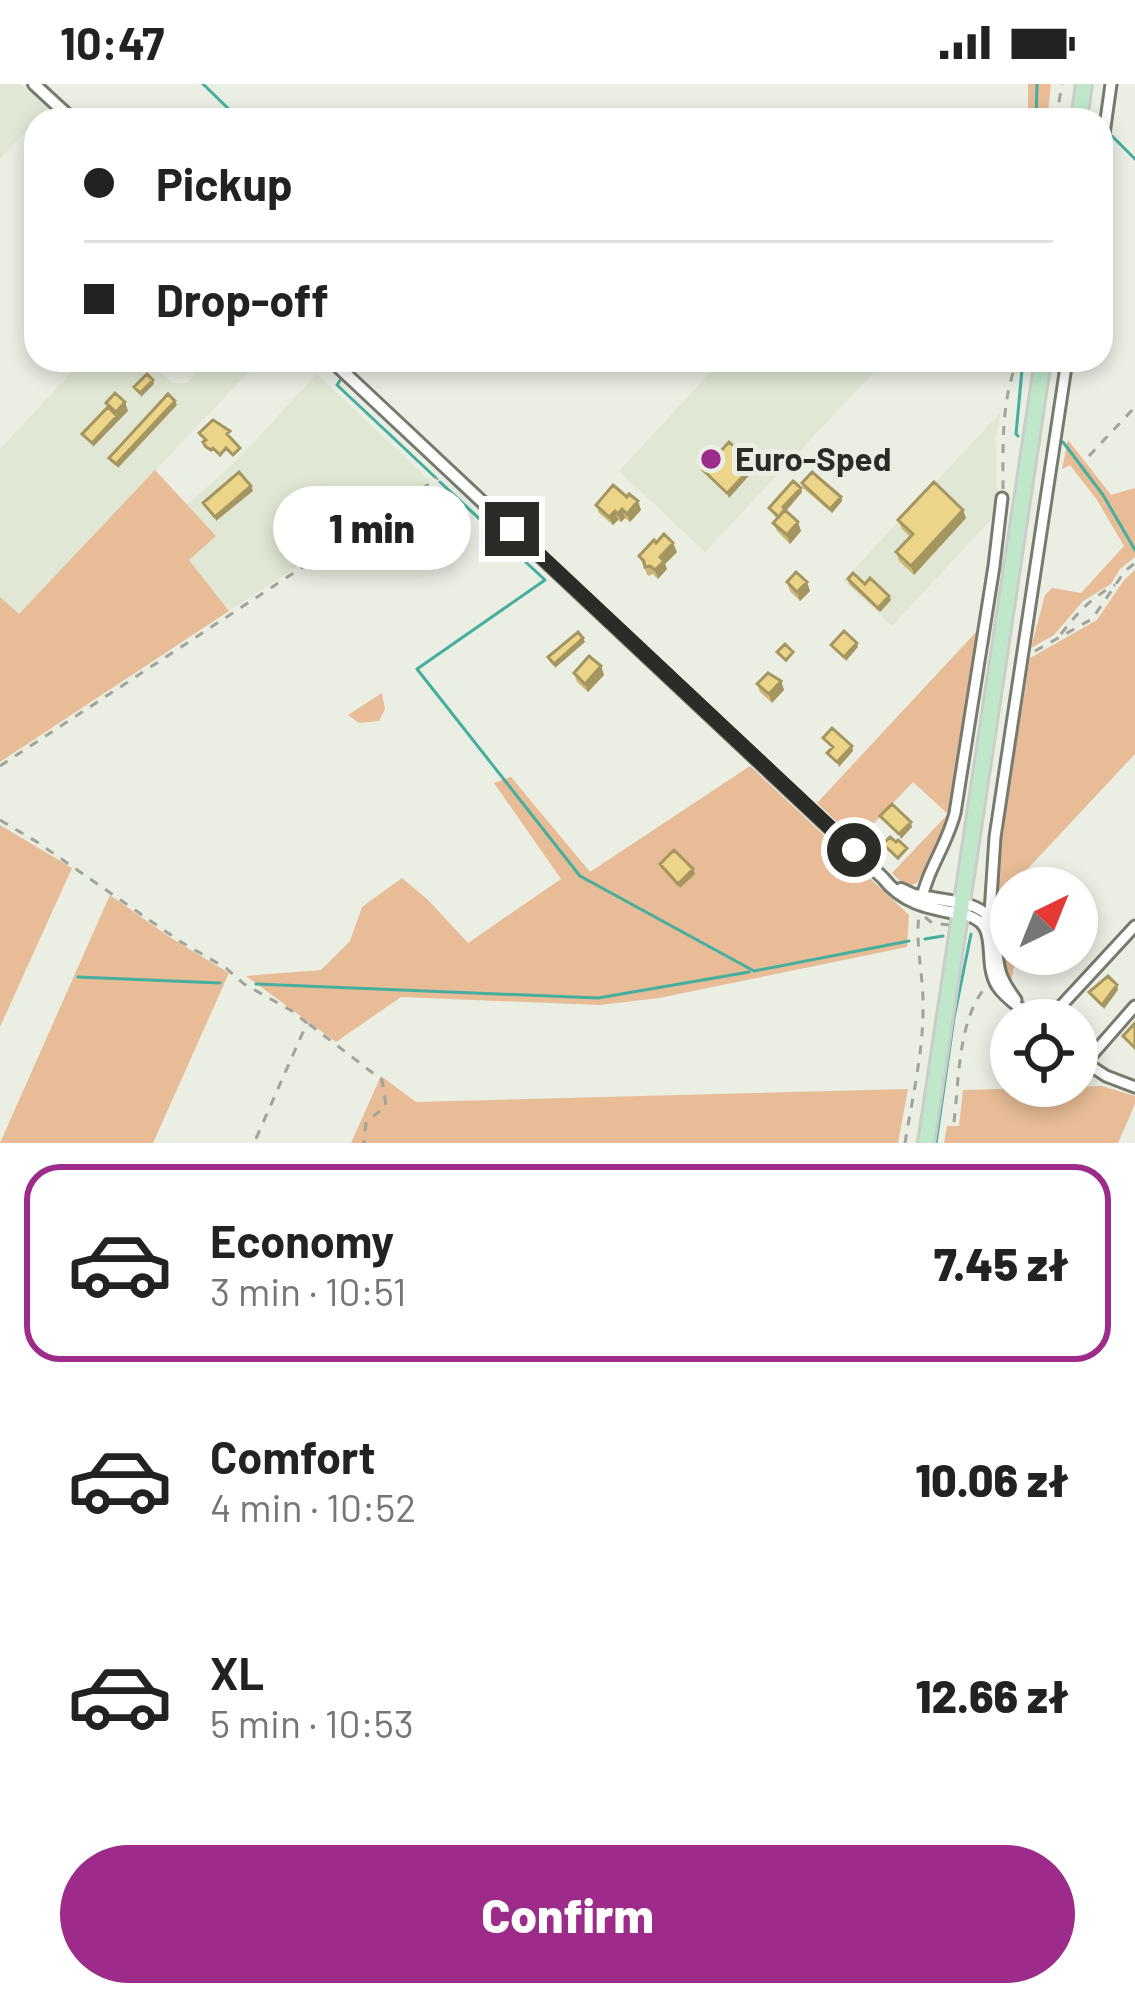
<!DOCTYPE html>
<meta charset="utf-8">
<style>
:root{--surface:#fff;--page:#f2f2f2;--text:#222;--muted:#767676;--line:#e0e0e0;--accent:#9c2b89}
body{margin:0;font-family:Barlow,sans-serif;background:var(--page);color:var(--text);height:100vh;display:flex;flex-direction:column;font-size:45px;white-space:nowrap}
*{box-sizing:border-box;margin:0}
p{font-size:39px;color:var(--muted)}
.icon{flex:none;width:66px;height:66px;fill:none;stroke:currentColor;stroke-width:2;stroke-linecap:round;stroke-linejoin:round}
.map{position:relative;height:1059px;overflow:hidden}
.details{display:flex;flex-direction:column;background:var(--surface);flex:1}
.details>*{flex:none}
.top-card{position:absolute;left:24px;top:24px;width:1089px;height:264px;border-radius:36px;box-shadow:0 6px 18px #0003;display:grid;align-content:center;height:264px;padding:0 60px;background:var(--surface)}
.needle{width:78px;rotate:43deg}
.fabs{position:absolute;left:990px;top:783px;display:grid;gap:24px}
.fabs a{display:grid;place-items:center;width:108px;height:108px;border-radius:50%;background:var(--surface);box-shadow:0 6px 18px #0003;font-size:60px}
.end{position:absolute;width:54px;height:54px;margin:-27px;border:15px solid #2b2c28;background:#fff;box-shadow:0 0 0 6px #fff}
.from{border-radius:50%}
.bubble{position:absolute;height:84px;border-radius:42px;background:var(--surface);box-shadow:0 6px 18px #0003;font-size:39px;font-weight:800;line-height:84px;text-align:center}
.top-card b{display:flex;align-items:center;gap:42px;height:114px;font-size:45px}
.top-card b+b{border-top:3px solid var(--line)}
.top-card i{width:30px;height:30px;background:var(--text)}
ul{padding:21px 0 0;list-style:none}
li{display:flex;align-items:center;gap:36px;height:198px;margin:0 24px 18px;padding:0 36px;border:6px solid transparent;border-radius:36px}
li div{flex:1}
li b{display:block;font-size:45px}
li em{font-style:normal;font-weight:800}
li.on{border-color:var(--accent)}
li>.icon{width:108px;height:108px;stroke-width:1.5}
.primary-button{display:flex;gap:24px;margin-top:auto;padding:24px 60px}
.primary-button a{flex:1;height:138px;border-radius:72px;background:var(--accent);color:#fff;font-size:48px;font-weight:800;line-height:138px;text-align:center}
.status{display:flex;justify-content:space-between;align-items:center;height:84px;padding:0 60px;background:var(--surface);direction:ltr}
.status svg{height:33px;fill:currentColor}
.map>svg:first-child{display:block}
.built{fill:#e0e7d4}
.green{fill:#e7bc96}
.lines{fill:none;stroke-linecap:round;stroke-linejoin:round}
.stream{stroke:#46ae9e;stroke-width:3}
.minor-casing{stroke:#767a6f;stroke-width:15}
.tertiary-casing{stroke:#767a6f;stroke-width:16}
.primary-casing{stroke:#cccccb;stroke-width:20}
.path{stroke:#a1a49b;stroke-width:3;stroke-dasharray:9 9;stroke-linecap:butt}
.minor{stroke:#fff;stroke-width:9}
.tertiary{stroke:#fff;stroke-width:10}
.primary{stroke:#bfe8ca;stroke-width:14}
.wall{fill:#cbb776}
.shaded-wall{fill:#a59560}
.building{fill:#ecd589;stroke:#a59560;stroke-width:3}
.route{stroke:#2b2c28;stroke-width:15}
.poi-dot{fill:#9c2b89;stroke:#eaeee3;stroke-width:4.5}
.labels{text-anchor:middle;stroke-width:10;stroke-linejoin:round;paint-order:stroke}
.poi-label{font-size:33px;font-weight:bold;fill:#2b2c28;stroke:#eaeee3;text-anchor:start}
</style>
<div class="status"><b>10:47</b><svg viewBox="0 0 49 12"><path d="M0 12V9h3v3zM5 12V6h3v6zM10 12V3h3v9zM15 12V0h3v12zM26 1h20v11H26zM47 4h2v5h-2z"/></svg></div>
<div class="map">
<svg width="1135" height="1059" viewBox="0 0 1135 1059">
<rect width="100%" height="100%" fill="#eaeee3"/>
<path class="built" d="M 0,0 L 20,0 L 47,24 L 0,75 Z
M 83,276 L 146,276 L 172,299 L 187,299 L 208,276 L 260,276 L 18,531 L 0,513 L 0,365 Z
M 722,276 L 884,277 L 705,468 L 619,387 Z
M 317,290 L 430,397 L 229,527 L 189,476 L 216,452 L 187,421 L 236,377 Z
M 1001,328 L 996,354 L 997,429 L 892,542 L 843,497 Z"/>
<path class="green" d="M 1028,0 L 1051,0 L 1047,36 L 1028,36 Z
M 1068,356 L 1111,411 L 1135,404 L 1135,473 L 1120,485 L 1111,500 L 1083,517 L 1054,551 L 1031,564 L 1045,511 L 1052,504 L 1081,509 L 1124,462 L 1097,416 L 1070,381 L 1062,385 Z
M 155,386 L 216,452 L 189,476 L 229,527 L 0,678 L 0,513 L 19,530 Z
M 1135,486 L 1135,670 L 1007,807 L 1011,810 L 1011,870 L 1017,870 L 1010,901 L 1001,880 L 1002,850 L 997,831 L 996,786 L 1030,574 L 1097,536 L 1124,496 Z
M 977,547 L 948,730 L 940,758 L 917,799 L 906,803 L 892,789 L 948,730 L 913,698 L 857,757 L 817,719 Z
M 382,609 L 385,625 L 379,637 L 359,639 L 348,631 Z
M 750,682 L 909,831 L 907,863 L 659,914 L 600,921 L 401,913 L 336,958 L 246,892 L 321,886 L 350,857 L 362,823 L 402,794 L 428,816 L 468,859 L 561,795 L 494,699 L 511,693 L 590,788 Z
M 0,741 L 72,784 L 0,943 Z
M 110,811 L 171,854 L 229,889 L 153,1059 L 0,1059 Z
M 381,992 L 416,1018 L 908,1005 L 898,1059 L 351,1059 Z
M 1102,1002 L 1135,1012 L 1135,1020 L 1118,1059 L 944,1059 L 947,1042 L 959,1042 L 963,1006 Z"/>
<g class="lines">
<path class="stream" d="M 203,0 L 240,36
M 1091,31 L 1096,36
M 1036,36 L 1037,0
M 1112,52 L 1135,75
M 352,283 L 359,276
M 341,295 L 337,301 L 435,393
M 1018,352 L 1016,350 L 1022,286
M 1063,358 L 1103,411 L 1135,466
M 440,398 L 545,496 L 417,585 L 580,792 L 754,887 L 909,857
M 1005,840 L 1011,839
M 925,855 L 943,852
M 78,893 L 220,899
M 256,900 L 598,914 L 749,888
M 936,1059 L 954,934 L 971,850"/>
<g class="minor-casing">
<path id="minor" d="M 1101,72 L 1111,0
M 921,818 C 927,786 947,761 955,729 L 994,482 L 1002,414
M 962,819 C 1007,829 990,856 1001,890 C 1004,900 1010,907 1016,916
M 960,830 C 1004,836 980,874 997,902 C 1006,916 1023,925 1035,936
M 983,839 L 990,829 L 995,753 L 1067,276
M 1048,936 L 1135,842
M 1077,973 L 1106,992 L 1135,1003
M 1085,979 L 1135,922"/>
</g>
<g class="tertiary-casing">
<path id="tertiary" d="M 34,0 L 73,36
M 331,276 L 883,794 C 903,820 929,824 960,830
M 901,805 L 914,811 L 962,819"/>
</g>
<g class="primary-casing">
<path id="primary" d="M 1079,36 L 1084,0
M 926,1059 L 1043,276"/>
</g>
<path class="path" d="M 1056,36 L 1062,0
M 1089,372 L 1135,323
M 1003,405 C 1003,364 1001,314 1018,276
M 1061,550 C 1077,529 1091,514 1115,501
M 1035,567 L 1092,535 L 1125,487 L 1135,479
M 0,682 L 438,394
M 0,736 L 37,758 L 181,858 L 226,884 L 244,900 L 292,927 L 307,939 L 254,1059
M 925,833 L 932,839 L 949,841
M 309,940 L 382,996 L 386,1022 L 366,1038 L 364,1059
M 954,1038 C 959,997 958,934 986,903
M 905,1059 C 912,1015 923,970 923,925 C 924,893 915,862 919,830"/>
<use href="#minor" class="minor"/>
<use href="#tertiary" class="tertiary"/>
<use href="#primary" class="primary"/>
</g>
<path class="wall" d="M 802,399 L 841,413 L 842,417 L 832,429 L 803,404 Z
M 802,408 L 786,427 L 801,447 L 790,460 L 777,447 L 773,439 L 777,435 L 769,424 Z
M 627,413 L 641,426 L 630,438 L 625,434 L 621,438 L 618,436 L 613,441 L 599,429 L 596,421 Z
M 966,434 L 914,491 L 899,477 L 896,468 L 910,453 L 902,445 L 898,436 Z
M 656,459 L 673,459 L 677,468 L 665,480 L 667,485 L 658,495 L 653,490 L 648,492 L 639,472 Z
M 848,495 L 865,500 L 891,516 L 880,528 L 849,500 Z
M 787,498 L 807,498 L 810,507 L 800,517 L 790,507 Z
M 601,582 L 604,591 L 588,608 L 577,598 L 574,589 Z
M 781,597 L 784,606 L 772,619 L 760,608 L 757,600 Z"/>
<path class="shaded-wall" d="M 153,296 L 154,300 L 141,313 L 140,309 Z
M 175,317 L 177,321 L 118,384 L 116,380 Z
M 125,318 L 128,327 L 93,363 L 92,359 L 117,332 L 116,328 Z
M 754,381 L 755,385 L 729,414 L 727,409 Z
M 251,402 L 253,407 L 216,437 L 215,433 Z
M 801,404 L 802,408 L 786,427 L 783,423 Z
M 841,413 L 842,417 L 832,429 L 830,425 Z
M 638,417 L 641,426 L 630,438 L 627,430 Z
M 622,425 L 625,434 L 621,438 L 618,430 Z
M 963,426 L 966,434 L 914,491 L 911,482 Z
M 615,427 L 618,436 L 613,441 L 609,433 Z
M 798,438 L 801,447 L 790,460 L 787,451 Z
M 673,459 L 677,468 L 665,480 L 667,485 L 658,495 L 655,486 L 660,473 Z
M 807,498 L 810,507 L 800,517 L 797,508 Z
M 889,512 L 891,516 L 880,528 L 878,524 Z
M 583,554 L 585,558 L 555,584 L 554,580 Z
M 857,559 L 858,563 L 846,577 L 844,573 Z
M 601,582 L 604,591 L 588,608 L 585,600 Z
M 781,597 L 784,606 L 772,619 L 769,610 Z
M 852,662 L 853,667 L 839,683 L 837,678 Z
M 911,738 L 912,743 L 901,755 L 899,750 Z
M 693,785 L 695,790 L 680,804 L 678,800 Z
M 1117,901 L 1118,906 L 1104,925 L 1102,921 Z"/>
<path class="building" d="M 147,290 L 153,296 L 140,309 L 134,303 Z
M 115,309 L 125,318 L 116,328 L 106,319 Z
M 168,310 L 175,317 L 116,380 L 109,374 Z
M 108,323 L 117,332 L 92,359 L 82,350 Z
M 213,336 L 230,347 L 227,350 L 240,364 L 233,371 L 226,364 L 220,371 L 213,364 L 211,366 L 206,363 L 203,358 L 206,356 L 199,349 Z
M 729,358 L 754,381 L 727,409 L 703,386 Z
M 239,388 L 251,402 L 215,433 L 203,419 Z
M 812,388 L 841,413 L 830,425 L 802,399 Z
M 793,397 L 801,404 L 783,423 L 785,425 L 779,433 L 769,424 Z
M 934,398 L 963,426 L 911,482 L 896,468 L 913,450 L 898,436 Z
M 613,401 L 627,413 L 629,410 L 638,417 L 627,430 L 622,425 L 618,430 L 615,427 L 609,433 L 596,421 Z
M 785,426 L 798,438 L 787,451 L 773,439 Z
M 664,450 L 673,459 L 660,473 L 664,477 L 655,486 L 650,482 L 645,483 L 644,477 L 639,472 L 654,456 L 656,459 Z
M 796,488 L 807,498 L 797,508 L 787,498 Z
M 853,489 L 865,500 L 870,494 L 889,512 L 878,524 L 848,495 Z
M 844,547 L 857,559 L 844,573 L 831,561 Z
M 578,548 L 583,554 L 554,580 L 548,573 Z
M 785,560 L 793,568 L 786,576 L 777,568 Z
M 589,572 L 601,582 L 585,600 L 574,589 Z
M 768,589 L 781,597 L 769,610 L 757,600 Z
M 832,644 L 852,662 L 837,678 L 827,669 L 833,663 L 823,654 Z
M 892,720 L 911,738 L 899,750 L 880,732 Z
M 890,753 L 896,758 L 898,756 L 907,764 L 898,774 L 883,760 Z
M 674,766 L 693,785 L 678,800 L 660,780 Z
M 1108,892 L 1117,901 L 1102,921 L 1089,908 Z
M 1135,939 L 1135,964 L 1123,952 Z"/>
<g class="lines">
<path class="route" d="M 512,445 L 854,766"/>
</g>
<circle class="poi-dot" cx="711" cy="375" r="12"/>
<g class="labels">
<g class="poi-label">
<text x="735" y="387">Euro-Sped</text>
</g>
</g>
</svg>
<div class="fabs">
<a><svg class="needle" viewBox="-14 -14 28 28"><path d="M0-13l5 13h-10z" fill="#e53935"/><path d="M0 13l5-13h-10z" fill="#767676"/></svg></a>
<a><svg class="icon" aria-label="locate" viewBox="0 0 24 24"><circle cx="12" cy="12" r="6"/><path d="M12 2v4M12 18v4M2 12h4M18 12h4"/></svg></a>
</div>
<i class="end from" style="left:854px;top:766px"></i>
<i class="end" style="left:512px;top:445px"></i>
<div class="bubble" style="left:273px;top:402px;width:198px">1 min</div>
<div class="top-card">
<b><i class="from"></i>Pickup</b>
<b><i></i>Drop-off</b>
</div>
</div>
<section class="details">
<ul>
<li class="on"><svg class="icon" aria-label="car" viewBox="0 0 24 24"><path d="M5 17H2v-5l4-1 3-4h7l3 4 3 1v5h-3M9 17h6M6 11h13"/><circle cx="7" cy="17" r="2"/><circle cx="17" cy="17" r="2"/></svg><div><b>Economy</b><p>3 min · 10:51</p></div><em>7.45 zł</em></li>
<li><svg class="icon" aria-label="car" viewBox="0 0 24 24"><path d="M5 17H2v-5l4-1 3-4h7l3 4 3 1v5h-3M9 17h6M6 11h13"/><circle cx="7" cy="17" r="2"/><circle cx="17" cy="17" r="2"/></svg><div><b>Comfort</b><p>4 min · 10:52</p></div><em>10.06 zł</em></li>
<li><svg class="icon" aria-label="car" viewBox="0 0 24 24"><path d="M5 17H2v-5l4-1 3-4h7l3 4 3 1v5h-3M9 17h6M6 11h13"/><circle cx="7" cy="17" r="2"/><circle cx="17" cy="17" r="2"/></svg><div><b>XL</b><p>5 min · 10:53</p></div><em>12.66 zł</em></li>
</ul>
<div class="primary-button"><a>Confirm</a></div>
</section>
